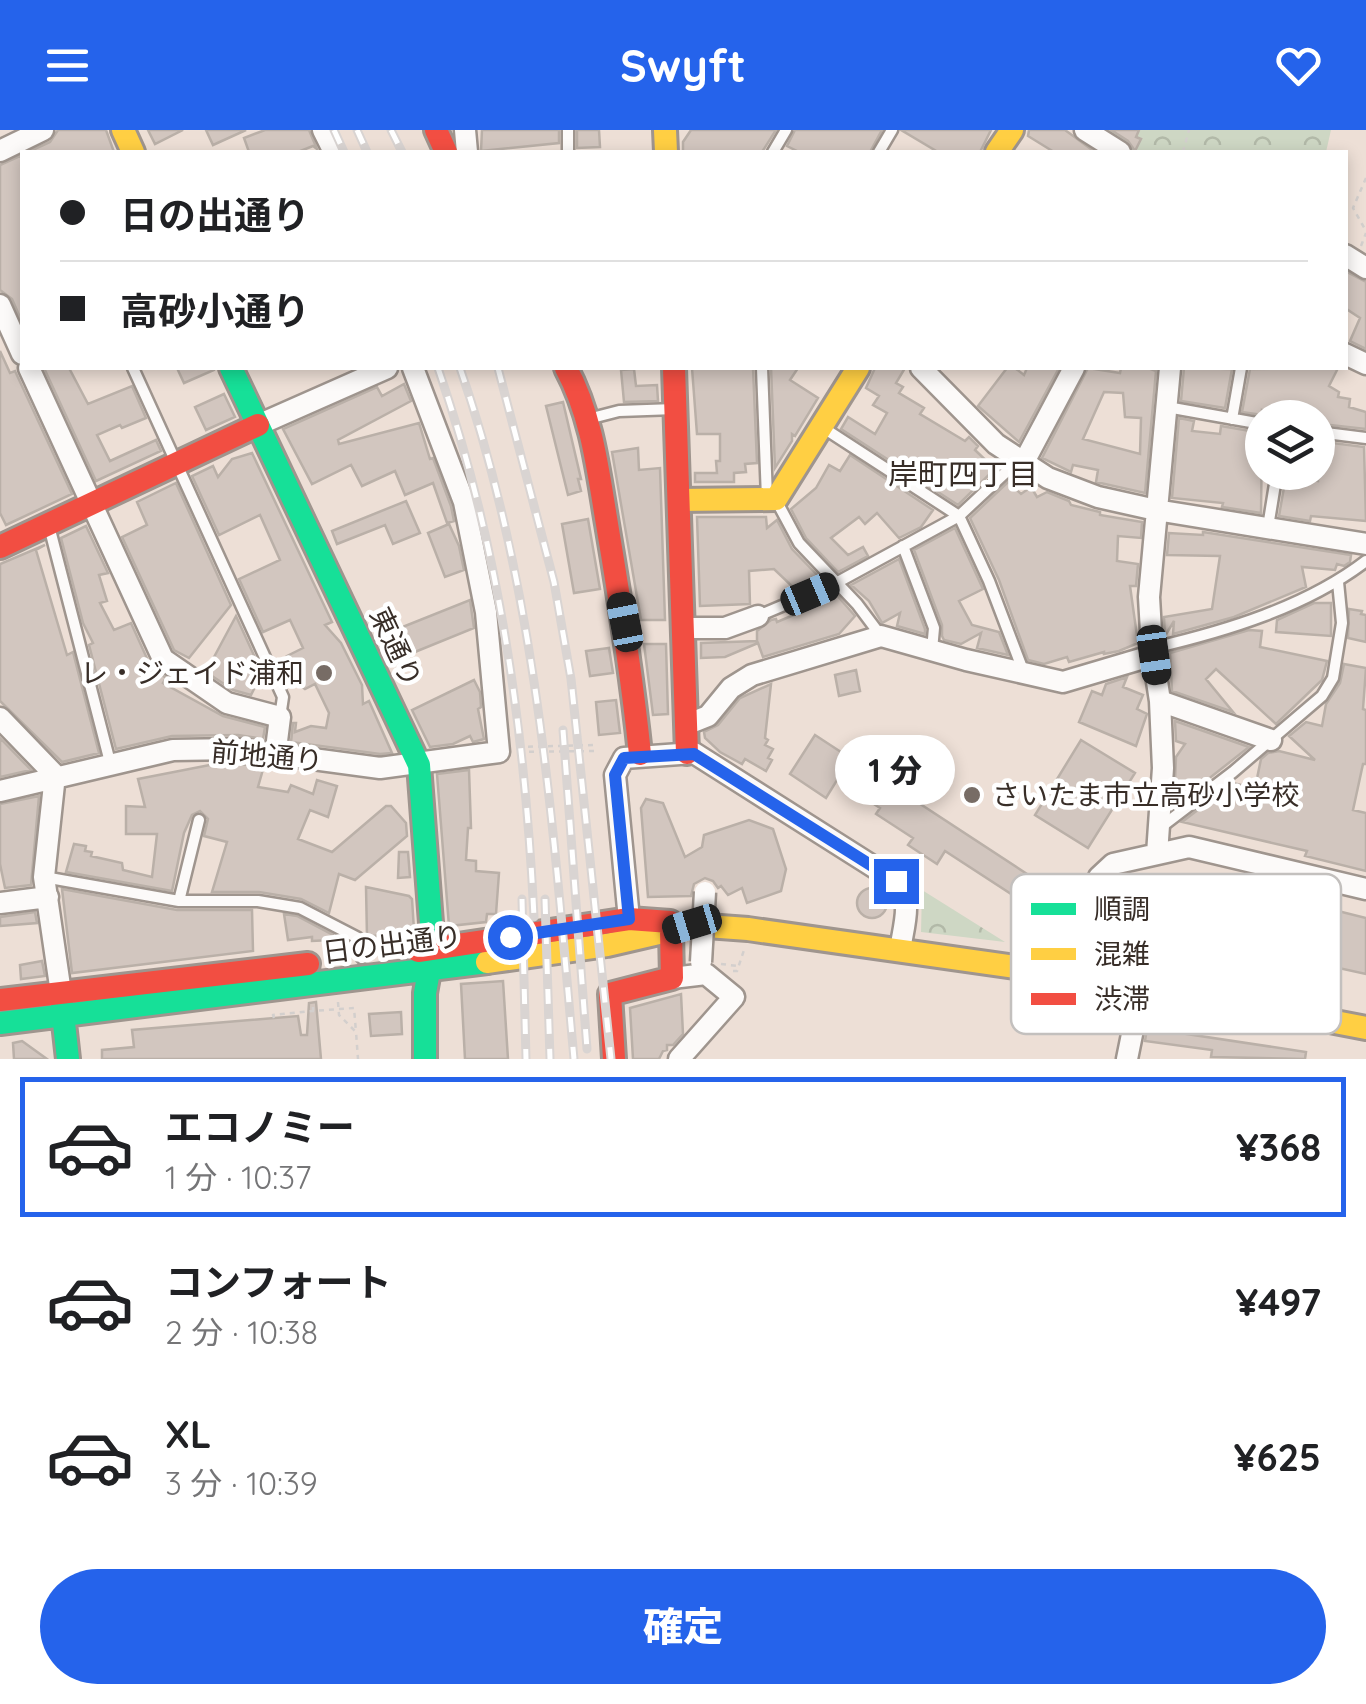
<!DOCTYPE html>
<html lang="ja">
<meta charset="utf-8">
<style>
:root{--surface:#fff;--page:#f2f2f2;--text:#202124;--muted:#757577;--line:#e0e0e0;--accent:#2563eb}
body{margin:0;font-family:Quicksand,"Noto Sans JP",sans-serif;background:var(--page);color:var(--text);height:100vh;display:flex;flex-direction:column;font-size:38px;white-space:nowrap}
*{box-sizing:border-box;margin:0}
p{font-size:32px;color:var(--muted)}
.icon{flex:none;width:55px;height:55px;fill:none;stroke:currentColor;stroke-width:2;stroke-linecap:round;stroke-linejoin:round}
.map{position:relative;height:929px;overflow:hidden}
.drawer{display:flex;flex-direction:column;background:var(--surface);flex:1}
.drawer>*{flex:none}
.hud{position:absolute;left:20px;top:20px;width:1328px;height:220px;border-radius:0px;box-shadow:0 5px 15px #0003;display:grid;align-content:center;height:220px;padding:0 40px;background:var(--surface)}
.buttons{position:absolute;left:1245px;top:270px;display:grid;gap:20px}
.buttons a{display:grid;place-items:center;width:90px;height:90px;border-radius:50%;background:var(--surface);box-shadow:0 5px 15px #0003;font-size:50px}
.end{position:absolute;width:45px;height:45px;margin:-22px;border:12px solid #2563eb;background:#fff;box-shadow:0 0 0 5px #fff}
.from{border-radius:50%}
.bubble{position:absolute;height:70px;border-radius:35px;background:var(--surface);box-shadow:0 5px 15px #0003;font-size:32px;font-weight:800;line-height:70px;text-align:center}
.car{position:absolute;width:30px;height:60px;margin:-30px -15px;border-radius:12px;box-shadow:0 0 8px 2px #0007;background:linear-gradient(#222 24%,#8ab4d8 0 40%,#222 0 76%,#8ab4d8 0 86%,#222 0)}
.hud b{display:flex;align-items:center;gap:35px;height:95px;font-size:38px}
.hud b+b{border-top:2px solid var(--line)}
.hud i{width:25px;height:25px;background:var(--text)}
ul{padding:18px 0 0;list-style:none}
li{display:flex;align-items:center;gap:30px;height:140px;margin:0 20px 15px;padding:0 20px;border:5px solid transparent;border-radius:0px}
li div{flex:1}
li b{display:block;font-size:38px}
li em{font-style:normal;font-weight:800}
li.active{border-color:var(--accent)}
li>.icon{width:90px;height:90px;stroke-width:1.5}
.action{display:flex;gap:20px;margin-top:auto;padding:20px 40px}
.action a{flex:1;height:115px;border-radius:60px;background:var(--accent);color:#fff;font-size:40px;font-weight:800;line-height:115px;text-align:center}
header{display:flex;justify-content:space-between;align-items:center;height:130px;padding:0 40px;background:var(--accent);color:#fff;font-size:45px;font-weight:800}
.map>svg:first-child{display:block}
.park{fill:url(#park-crowns)}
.building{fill:#d2c6bf;stroke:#bab0a8;stroke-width:2.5;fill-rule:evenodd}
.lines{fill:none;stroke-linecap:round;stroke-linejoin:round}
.lane-casing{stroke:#9f958e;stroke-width:15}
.street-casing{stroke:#9f958e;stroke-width:25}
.fast-casing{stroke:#9f958e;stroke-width:28}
.slow-casing{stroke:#9f958e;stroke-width:28}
.jam-casing{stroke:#9f958e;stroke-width:28}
.path{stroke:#d3cfcd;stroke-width:2.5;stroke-dasharray:5 5;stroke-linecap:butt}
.lane{stroke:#fcfaf9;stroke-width:10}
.street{stroke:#fcfaf9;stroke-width:20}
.fast{stroke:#16e098;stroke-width:22}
.slow{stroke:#ffcf43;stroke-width:22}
.jam{stroke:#f24e42;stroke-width:22}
.rail-casing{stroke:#d9d4d2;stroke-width:9}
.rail{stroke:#fff;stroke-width:5;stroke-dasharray:15;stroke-linecap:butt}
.street-bridge-casing{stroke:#9f958e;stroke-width:25;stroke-linecap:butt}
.street-bridge{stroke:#fcfaf9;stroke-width:20}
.route{stroke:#2563eb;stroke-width:12}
.poi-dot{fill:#776c65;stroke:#fff;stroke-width:4}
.labels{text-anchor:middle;stroke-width:9;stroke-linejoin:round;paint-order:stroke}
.street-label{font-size:28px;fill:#382e28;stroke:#fff}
.poi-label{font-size:28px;fill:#382e28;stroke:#fff;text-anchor:end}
.neighbourhood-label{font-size:30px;fill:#382e28;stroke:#fff}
.key{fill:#fff;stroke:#c3c0be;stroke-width:2.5}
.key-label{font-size:28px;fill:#382e28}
</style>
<header><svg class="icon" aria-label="menu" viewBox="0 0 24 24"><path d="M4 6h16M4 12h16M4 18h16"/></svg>Swyft<svg class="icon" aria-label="heart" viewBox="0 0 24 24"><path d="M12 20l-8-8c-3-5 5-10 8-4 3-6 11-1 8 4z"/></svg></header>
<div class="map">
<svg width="1366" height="929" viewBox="0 0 1366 929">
<defs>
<pattern id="park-crowns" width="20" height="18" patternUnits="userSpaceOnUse" patternTransform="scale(2.5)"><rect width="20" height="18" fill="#ced7c4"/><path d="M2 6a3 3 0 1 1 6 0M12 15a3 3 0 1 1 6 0" fill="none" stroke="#b2b9a8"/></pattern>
</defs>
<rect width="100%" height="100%" fill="#eddfd6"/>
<path class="park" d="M 1109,0 L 1331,0 L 1326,22 L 1131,22 L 1106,6 Z
M 922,760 L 1005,812 L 921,802 Z"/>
<path class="building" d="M 58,0 L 106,0 L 114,22 L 28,22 L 50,12 Z
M 148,0 L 183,0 L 155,14 Z
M 206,0 L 246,0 L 213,15 Z
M 265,0 L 309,0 L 317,19 L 313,16 L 298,22 L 249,22 L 244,8 Z
M 482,0 L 559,0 L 559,13 L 481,21 Z
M 577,0 L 599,0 L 600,17 L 577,18 Z
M 691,0 L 776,0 L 762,22 L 683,22 L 683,12 Z
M 795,0 L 882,0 L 870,22 L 799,22 L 787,16 Z
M 901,0 L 991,0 L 980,22 L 938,22 Z
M 1029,0 L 1065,0 L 1095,22 L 1054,22 L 1028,6 Z
M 1111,0 L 1139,0 L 1136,7 L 1141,9 L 1135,21 L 1128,11 Z
M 22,25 L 22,192 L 12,169 L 0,160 L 0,35 Z
M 1345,141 L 1366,152 L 1366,219 L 1350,211 L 1360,188 L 1345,178 Z
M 0,221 L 10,243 L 15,241 L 72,364 L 6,395 L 0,383 Z
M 44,238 L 69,238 L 88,274 L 132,256 L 146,288 L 122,298 L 120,295 L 97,305 L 110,331 L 156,310 L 161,321 L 96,351 Z
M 177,238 L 214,238 L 214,240 L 184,253 Z
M 692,238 L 753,238 L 757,333 L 745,334 L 746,342 L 734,343 L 734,352 L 695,352 L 695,343 L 717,343 L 716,331 L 720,331 L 720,304 L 697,304 Z
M 771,238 L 798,238 L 790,250 L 818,268 L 795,306 L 792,304 L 792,311 L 775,338 Z
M 875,238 L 905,238 L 896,253 L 903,257 L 899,263 L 924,278 L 920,284 L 965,311 L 969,307 L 978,316 L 975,320 L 995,339 L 958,375 L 841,299 L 848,287 L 875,304 L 887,283 L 873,275 L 879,266 L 866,258 Z
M 1007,238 L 1015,238 L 1024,245 L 1027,238 L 1059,238 L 1019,312 L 978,276 Z
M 1088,238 L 1120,243 L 1121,238 L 1148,238 L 1156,241 L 1145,363 L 1096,352 L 1098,340 L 1073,335 L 1071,342 L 1042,328 ZM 1104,262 L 1123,263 L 1125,287 L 1141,288 L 1140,324 L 1083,309 Z
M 1184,238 L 1232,239 L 1225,278 L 1181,271 Z
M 634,239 L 636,256 L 657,255 L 658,271 L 624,272 L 621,240 Z
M 1250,239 L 1338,238 L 1329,256 L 1339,262 L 1338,267 L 1350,269 L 1349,277 L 1366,282 L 1366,299 L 1321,294 L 1322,288 L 1288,288 L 1262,280 L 1262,285 L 1242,282 Z
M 404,254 L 411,271 L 338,310 L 339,314 L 419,293 L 430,329 L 433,328 L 451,376 L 454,391 L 447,393 L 433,353 L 405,365 L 395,341 L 362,356 L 351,335 L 312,354 L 283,299 L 377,257 L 382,266 Z
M 224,264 L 235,287 L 206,300 L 195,277 Z
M 563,272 L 581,349 L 578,349 L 581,361 L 568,365 L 546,276 Z
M 1179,288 L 1194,291 L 1192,301 L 1220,304 L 1221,296 L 1262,303 L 1261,383 L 1222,377 L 1223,373 L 1172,368 Z
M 1325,312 L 1364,317 L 1366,391 L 1311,386 L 1310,391 L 1279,386 L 1286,346 L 1318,351 L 1318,323 L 1323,323 Z
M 638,318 L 639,340 L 660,338 L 665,490 L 641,490 L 612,322 Z
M 252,323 L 332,492 L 325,495 L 341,513 L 362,555 L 363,574 L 369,571 L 392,623 L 380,624 L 291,612 L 293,593 L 296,593 L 295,602 L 311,596 L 326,598 L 329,583 L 315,554 L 305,559 L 302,557 L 287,526 L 303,518 L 290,490 L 263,502 L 239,449 L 280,430 L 260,385 L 219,405 L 192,346 L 213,336 L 218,347 L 232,329 Z
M 850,325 L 933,380 L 921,397 L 899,408 L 877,383 L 865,394 L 859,387 L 831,408 L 848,425 L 863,417 L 868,426 L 838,442 L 806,408 L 791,379 L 816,358 L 829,335 L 840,341 Z
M 1008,352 L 1021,364 L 1031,357 L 1037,367 L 1047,362 L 1069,371 L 1071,375 L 1100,382 L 1100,385 L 1142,392 L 1141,408 L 1118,406 L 1117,431 L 1138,434 L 1136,456 L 1130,456 L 1138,513 L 1119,521 L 1104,524 L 1104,522 L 1069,532 L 1067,527 L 1044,534 L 1028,530 L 999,450 L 970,388 Z
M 176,353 L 231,475 L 189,528 L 174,520 L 122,407 L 147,395 L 137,372 Z
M 406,371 L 420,403 L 393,414 L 385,395 L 337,414 L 332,401 Z
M 697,387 L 766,387 L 767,398 L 777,390 L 792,419 L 822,450 L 796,460 L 774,439 L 749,441 L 750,474 L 700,476 Z
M 588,389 L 600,459 L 574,463 L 562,394 Z
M 449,394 L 459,416 L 464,440 L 445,447 L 428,403 Z
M 86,396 L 108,443 L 99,445 L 107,471 L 100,473 L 114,500 L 131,493 L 150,535 L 166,548 L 163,553 L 223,586 L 265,597 L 263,609 L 238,605 L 172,606 L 116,619 L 89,515 L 93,513 L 83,493 L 61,408 Z
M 955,398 L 983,459 L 959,471 L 972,495 L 999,502 L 1008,525 L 977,518 L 981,503 L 961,514 L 944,510 L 942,506 L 942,495 L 914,420 Z
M 1203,402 L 1351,425 L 1350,432 L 1344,436 L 1337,434 L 1335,440 L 1302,437 L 1306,457 L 1234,487 L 1173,504 L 1174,491 L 1165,506 L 1164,487 L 1212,479 L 1220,426 L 1167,425 L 1169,403 L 1203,405 Z
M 45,415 L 36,420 L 67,525 L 73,522 L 99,623 L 62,632 L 0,571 L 0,434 Z
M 899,429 L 925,499 L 925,504 L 897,496 L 900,483 L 882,493 L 869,471 L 851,455 Z
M 835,463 L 855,486 L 839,504 L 763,527 L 758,513 L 725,527 L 701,528 L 701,513 L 757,511 L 757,501 L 771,490 L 776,489 L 777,492 L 820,474 L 809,474 Z
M 470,470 L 474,498 L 405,526 L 395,500 Z
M 1314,473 L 1331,473 L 1331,506 L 1276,502 L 1277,490 Z
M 1349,479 L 1362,481 L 1361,484 L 1366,485 L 1366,512 L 1348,508 Z
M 236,486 L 262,543 L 251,565 L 233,560 L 206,542 Z
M 1249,500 L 1262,501 L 1260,517 L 1327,531 L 1322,550 L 1276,594 L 1216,539 L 1206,549 L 1233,582 L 1172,561 L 1170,523 Z
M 644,514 L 666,514 L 668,584 L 653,585 Z
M 609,518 L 613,543 L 590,546 L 586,521 Z
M 1344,534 L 1366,538 L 1363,579 L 1366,580 L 1366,634 L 1363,634 L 1353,680 L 1366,683 L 1366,741 L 1305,726 L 1307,721 L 1182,692 L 1233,653 L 1255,658 L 1261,629 L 1268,623 L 1279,621 L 1315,630 L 1289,606 L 1306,592 L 1322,596 L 1326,574 L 1340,553 Z
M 856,540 L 860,561 L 839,566 L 835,545 Z
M 1127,547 L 1123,557 L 1143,565 L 1137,579 L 1147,584 L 1136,616 L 1079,592 L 1092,561 L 1102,565 L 1106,554 Z
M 474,550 L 480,562 L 481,577 L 478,579 L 484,609 L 473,612 L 470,606 L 453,614 L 430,617 L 412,580 Z
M 771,554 L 765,608 L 768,610 L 765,615 L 773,619 L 768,628 L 772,630 L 766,641 L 745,629 L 742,634 L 720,622 L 705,608 L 704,602 L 718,595 L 740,568 Z
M 616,570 L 620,603 L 599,605 L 596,572 Z
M 1175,591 L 1249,617 L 1174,676 L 1176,627 L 1185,614 L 1176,611 Z
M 815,605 L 1059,765 L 1045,786 L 945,721 L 937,734 L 908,715 L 913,708 L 876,684 L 880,678 L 837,650 L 826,668 L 790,644 Z
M 0,608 L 31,640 L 0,647 Z
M 1081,610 L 1135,643 L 1088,718 L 1035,685 Z
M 220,633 L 264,636 L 258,657 L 288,662 L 291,655 L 313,664 L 317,650 L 337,656 L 328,687 L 310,680 L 298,709 L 332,722 L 386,676 L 391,676 L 406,693 L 407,706 L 355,750 L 339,744 L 329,783 L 301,769 L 259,762 L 212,762 L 227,712 L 204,706 L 208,689 L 200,681 L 192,685 L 184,703 L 172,761 L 66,742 L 74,714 L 86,716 L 85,721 L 92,722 L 91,726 L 122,733 L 123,740 L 152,747 L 157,704 L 126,704 L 126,676 L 145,677 L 138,649 Z
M 469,640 L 471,698 L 468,698 L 466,730 L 476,731 L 476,741 L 499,743 L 496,784 L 487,784 L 486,792 L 449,796 L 437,644 Z
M 39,666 L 31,755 L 5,758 L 0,734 L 0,674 Z
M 646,669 L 663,673 L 685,727 L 702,717 L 704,705 L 749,690 L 773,699 L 786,739 L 781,761 L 747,773 L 742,758 L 728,765 L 721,756 L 718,758 L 713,751 L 705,748 L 694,754 L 691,766 L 648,767 L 641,678 Z
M 399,722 L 408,722 L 410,747 L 398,748 Z
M 366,757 L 409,766 L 412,769 L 414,800 L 367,807 Z
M857 773a15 15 0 1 1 30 0a15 15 0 1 1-30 0Z
M 62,759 L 177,780 L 252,780 L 253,821 L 72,843 Z
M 1318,776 L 1366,788 L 1366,844 L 1325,835 L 1319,859 L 1297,853 Z
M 35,782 L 37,793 L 0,796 L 0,787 Z
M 284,784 L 297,786 L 333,805 L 332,810 L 312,811 L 312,807 L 288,810 Z
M 42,831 L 45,846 L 21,849 L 20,835 Z
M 503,851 L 508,929 L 465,929 L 461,854 Z
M 681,864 L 683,904 L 673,915 L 667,915 L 667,920 L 663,921 L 659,929 L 633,929 L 630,878 Z
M 316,872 L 321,929 L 102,929 L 102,920 L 134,917 L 132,900 L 298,886 L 301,905 L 307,905 L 309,873 Z
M 401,882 L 402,904 L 371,906 L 369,884 Z
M 1147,898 L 1306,922 L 1305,929 L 1211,927 L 1212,920 L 1145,911 Z
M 22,911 L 47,929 L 14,929 L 13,913 Z"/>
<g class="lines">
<g class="lane-casing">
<path id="lane" d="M 568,0 L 568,22
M 773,22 L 786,0
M 879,22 L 892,0
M 133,238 L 283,567 L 280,587
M 762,238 L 767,368
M 1167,277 L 1262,294
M 588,289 L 619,281 L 675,279
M 1232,289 L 1241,238
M 822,297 L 959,386 L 989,451 L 1024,543
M 1318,302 L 1366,308
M 776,370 L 799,413 L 857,474 L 881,506
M 49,396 L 111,636
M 1268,397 L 1277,342
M 903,416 L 934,498 L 932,520
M 758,486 L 836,453 L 959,386 L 1020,329
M 1153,518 C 1226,501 1306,477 1366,431
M 1161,697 L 1233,642 L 1322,566 L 1333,548 L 1342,493 L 1338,452
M 44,747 L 179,771 L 258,771 L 300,778 L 358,808 L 362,828
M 179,771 L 199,690"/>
</g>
<g class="street-casing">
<path id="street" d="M 323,0 L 334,22
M 465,0 L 467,22
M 1085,0 L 1120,22
M 0,21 L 43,0
M 1345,125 L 1366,138
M 0,175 L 22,224
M 1345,224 L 1366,234
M 29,238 L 163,529 L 227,573 L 280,587 L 275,627
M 921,238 L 996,314 L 1048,348 L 1098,367 L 1156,380 L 1366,414
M 258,295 L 387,238
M 1024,332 L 1074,238
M 684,498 L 725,498 L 758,486
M 1160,571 L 1271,610
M 0,588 L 55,645 L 44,747 L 61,863
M 688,594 L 708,586 L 731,558 L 752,545 L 881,506 L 966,530 L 1063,552 L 1154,525
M 0,661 L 173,620 L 238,619 L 380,638 L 499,622 L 486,482 L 464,372 L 413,238
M 1157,724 L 1163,638 L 1160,571 L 1152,519 L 1149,467 L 1170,238
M 0,773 L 48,767
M 629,789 L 615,645 L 624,628 L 694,623 L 896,751 C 914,768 903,798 900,820
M 1062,843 L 1099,747 L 1113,734 L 1189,717 L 1366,759
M 672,848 L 706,844 L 734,867 L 679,929
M 1127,929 L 1142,855"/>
</g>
<g class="fast-casing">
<path id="fast" d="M 231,238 L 419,635 L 433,819 L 425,863 L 425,929
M 61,866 L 68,929
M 0,893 L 487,832"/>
</g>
<g class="slow-casing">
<path id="slow" d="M 123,0 L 133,22
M 665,0 L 666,22
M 997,22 L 1012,0
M 679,370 L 776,369 L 858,238
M 693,795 L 748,799 L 1142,855 L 1366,898
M 487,832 L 607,815 L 693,795"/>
</g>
<g class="jam-casing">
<path id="jam" d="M 436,0 L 446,22
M 566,238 C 592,286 598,341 607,394 C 620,471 632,547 640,624
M 674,238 L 687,623
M 0,417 L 258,295
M 418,821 L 629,789 L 670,792
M 0,870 L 308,834
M 614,929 L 610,864 L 672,848 L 671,801"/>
</g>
<path class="path" d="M 1183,22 L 1189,0
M 1366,48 L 1353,78 L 1366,101
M 1361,116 L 1366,103
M 518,617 L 597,615
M 519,622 L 597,621
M 721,834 L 738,836
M 733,841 L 737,841 L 744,820
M 338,872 L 339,885 L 356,902 L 358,929
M 313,877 L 313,881 L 354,878 L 356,902
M 274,888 L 273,885 L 312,881"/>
<use href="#lane" class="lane"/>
<use href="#street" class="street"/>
<use href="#fast" class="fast"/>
<use href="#slow" class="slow"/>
<use href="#jam" class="jam"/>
<g class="rail-casing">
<path id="rail" d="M 334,0 L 344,22
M 357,0 L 367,22
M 391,0 L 402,22
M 438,238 C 499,415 525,600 534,787
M 460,238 C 537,459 553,697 574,929
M 498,238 L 554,452 L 571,549 L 611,929
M 563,600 L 587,919
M 522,769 L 526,929
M 545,769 L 550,929"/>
</g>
<use href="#rail" class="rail"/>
<g class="street-bridge-casing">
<path id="street-bridge" d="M 701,832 L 705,762"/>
</g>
<use href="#street-bridge" class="street-bridge"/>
</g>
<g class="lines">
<path class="route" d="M 510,807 L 629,789 L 615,645 L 624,628 L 694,624 L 896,751"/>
</g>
<g class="poi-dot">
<circle cx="324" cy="543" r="10"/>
<circle cx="972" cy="665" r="10"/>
</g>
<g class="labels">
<g class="street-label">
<text transform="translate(396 517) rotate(65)" y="10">東通り</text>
<text transform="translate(267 626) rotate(5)" y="10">前地通り</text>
<text transform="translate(392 814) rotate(-7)" y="10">日の出通り</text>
</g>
<g class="poi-label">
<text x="304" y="553">レ・ジェイド浦和</text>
<text x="992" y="675" text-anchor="start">さいたま市立高砂小学校</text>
</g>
<g class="neighbourhood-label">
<text x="963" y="355">岸町四丁目</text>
</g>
</g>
<rect x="1011" y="744" width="330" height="160" rx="15" class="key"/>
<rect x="1031" y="773" width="45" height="12" fill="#16e098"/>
<rect x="1031" y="818" width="45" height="12" fill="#ffcf43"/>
<rect x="1031" y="863" width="45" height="12" fill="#f24e42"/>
<g class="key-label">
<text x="1094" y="789">順調</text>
<text x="1094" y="834">混雑</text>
<text x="1094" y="879">渋滞</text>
</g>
</svg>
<div class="buttons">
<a><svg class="icon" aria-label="layers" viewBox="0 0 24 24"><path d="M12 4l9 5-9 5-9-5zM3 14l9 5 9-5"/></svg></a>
</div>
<i class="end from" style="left:510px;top:807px"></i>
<i class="end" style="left:896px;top:751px"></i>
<div class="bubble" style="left:835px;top:605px;width:120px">1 分</div>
<i class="car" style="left:810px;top:464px;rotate:67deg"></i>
<i class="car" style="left:625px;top:492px;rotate:349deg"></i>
<i class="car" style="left:1154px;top:525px;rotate:172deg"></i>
<i class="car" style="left:692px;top:794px;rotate:253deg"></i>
<div class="hud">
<b><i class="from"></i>日の出通り</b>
<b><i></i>高砂小通り</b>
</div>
</div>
<section class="drawer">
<ul>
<li class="active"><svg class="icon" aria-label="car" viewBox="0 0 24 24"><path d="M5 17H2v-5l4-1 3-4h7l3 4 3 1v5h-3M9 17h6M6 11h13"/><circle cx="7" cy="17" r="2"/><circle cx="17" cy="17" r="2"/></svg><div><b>エコノミー</b><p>1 分 · 10:37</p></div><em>¥368</em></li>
<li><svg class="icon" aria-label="car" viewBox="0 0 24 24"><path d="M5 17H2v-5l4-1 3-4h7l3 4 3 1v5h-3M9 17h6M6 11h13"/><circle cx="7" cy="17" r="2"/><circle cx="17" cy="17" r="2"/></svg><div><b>コンフォート</b><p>2 分 · 10:38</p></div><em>¥497</em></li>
<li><svg class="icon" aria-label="car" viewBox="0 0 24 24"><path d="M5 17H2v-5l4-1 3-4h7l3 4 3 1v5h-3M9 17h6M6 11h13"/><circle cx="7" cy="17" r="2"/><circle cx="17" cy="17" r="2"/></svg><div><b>XL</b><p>3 分 · 10:39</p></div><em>¥625</em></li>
</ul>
<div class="action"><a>確定</a></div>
</section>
